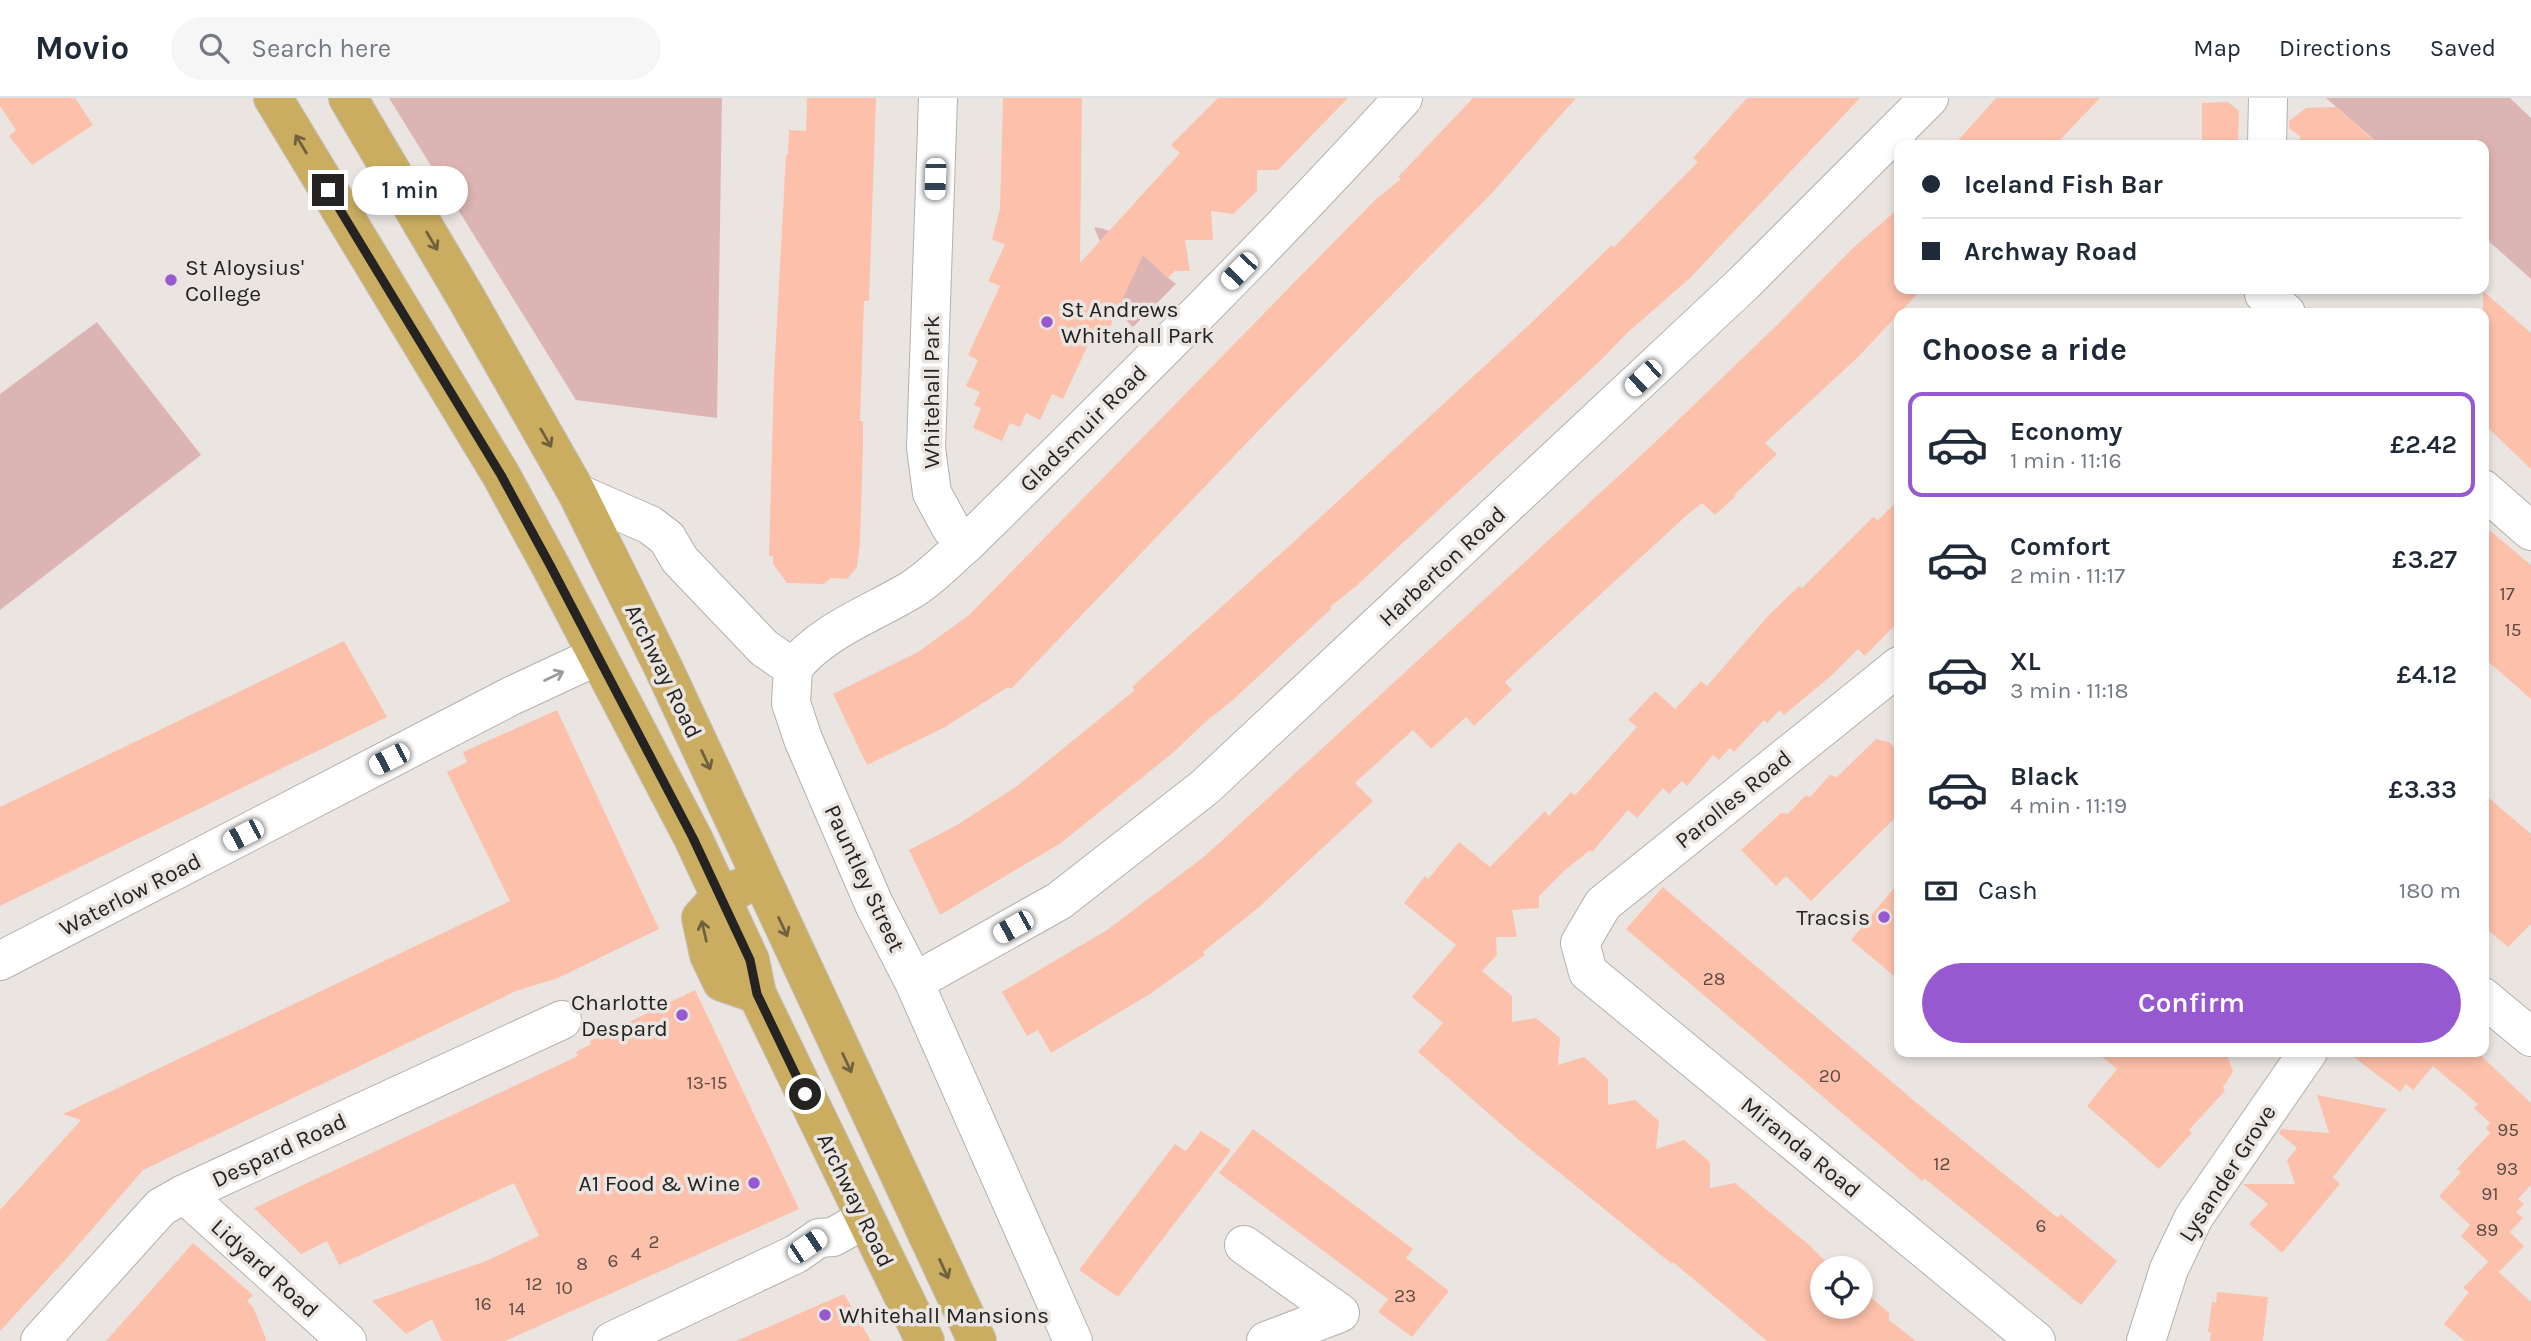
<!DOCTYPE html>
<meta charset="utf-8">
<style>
:root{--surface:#fff;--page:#f6f6f7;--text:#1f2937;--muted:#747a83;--line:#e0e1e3;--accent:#9759cf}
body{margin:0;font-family:Karla,sans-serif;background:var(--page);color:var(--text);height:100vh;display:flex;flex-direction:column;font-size:26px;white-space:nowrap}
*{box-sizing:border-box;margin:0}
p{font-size:23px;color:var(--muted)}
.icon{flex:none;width:38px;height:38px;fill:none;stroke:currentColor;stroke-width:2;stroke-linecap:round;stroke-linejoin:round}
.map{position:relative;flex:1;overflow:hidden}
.side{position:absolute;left:1894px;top:210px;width:595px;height:749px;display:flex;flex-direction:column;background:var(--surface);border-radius:14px;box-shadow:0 4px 10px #0003}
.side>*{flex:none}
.banner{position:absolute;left:1894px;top:42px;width:595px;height:154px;border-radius:14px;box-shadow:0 4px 10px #0003;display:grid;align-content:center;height:154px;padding:0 28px;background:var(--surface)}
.controls{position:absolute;left:1810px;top:1158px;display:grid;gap:14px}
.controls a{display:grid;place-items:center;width:63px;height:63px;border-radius:50%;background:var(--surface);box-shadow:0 4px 10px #0003;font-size:35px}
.end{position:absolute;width:32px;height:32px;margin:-16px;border:9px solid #252322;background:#fff;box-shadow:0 0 0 4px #fff}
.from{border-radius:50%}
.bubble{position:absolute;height:49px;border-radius:24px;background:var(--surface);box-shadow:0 4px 10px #0003;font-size:23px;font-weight:600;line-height:49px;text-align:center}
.car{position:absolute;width:21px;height:42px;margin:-21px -10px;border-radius:9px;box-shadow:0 0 5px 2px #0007;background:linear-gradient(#fff 24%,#345 0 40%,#fff 0 76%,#345 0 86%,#fff 0)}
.banner b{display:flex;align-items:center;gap:24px;height:66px;font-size:26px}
.banner b+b{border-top:2px solid var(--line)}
.banner i{width:18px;height:18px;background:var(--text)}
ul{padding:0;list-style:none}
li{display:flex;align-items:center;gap:21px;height:105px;margin:0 14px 10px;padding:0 14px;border:4px solid transparent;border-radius:14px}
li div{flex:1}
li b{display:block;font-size:26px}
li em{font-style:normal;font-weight:600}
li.current{border-color:var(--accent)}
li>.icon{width:63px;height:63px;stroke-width:1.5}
h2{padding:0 28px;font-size:32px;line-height:84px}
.pay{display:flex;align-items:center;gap:18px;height:77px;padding:0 28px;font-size:26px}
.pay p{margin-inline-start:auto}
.button{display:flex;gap:14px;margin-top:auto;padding:14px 28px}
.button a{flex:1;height:80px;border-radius:42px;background:var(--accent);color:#fff;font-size:28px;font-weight:600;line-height:80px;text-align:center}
header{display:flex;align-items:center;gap:42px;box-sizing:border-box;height:98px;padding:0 35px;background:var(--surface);border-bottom:2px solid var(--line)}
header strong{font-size:33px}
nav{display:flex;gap:38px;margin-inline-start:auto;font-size:24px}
.search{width:490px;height:63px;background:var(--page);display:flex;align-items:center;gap:18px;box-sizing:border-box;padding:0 24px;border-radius:38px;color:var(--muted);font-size:26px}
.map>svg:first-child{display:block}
.green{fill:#ddb4b4}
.building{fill:#fdc0aa}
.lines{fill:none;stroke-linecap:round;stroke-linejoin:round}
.street-casing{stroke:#b4b0ac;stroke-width:40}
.highway-casing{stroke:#c2c1c1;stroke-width:40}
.street{stroke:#fff;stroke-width:38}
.highway{stroke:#cbad61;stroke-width:38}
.oneway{stroke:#70613e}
.oneway2{stroke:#9d9c9c}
.route{stroke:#252322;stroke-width:9}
.poi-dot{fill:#9759cf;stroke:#eae5e1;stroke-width:2.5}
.labels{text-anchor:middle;stroke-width:7;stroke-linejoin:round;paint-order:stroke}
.number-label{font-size:19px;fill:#5b4a44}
.poi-label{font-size:23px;fill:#252322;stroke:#eae5e1;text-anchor:start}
.street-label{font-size:23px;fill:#252322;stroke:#eae5e1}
</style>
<header>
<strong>Movio</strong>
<div class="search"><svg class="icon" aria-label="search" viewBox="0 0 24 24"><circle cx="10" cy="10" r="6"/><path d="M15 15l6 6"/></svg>Search here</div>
<nav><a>Map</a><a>Directions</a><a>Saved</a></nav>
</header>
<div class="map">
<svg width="2531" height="1243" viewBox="0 0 2531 1243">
<rect width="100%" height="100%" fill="#eae5e1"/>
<path class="green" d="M 389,0 L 722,0 L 717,320 L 576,302 Z
M 2326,0 L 2510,0 L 2531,20 L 2531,181 L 2483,138 L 2483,47 L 2380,47 Z
M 1094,129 C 1127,133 1150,167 1176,186 L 1133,229 L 1116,213 L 1101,146 Z
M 97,224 L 201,357 L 0,512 L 0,296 Z"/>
<path class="building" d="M 0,0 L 75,0 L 93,27 L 32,67 L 9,38 L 16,32 L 0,8 Z
M 807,0 L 876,0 L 869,203 L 864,203 L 860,323 L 863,323 L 863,348 L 860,446 L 857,469 L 847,481 L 831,480 L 824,486 L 787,485 L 773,466 L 773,458 L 769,458 L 774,278 L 786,57 L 788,57 L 789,32 L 806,33 Z
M 1003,0 L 1082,0 L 1080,165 L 1180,55 L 1171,47 L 1218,0 L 1348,0 L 1278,72 L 1257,72 L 1257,93 L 1233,116 L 1211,113 L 1213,142 L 1185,142 L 1190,173 L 1175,173 L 1168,180 L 1143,157 L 1105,239 L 1094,234 L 1063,301 L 1052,296 L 1040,322 L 1026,315 L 1020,329 L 1010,325 L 1002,343 L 973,330 L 981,310 L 974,307 L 980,294 L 966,288 L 978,262 L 968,257 L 1000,188 L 988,183 L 1005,147 L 992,141 L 1000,111 Z
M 1473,0 L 1576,0 L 1491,96 L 1262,329 L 1011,591 L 1008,589 L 945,629 L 867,667 L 833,596 L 918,554 L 969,517 L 1375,102 L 1401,81 L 1398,79 Z
M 1747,0 L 1860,0 L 1690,180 L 1627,235 L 1603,260 L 1355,489 L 1330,509 L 1331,511 L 1234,601 L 1203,626 L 1175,653 L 1061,745 L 940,817 L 909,752 L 957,727 L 1017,688 L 1135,592 L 1132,589 L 1287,450 L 1530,226 L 1612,147 L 1614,149 L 1698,64 L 1693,60 Z
M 1996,0 L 2100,0 L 2055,47 L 1954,47 Z
M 2228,4 L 2239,13 L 2238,47 L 2202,47 L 2202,5 Z
M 2336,9 L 2379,47 L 2300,47 L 2300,38 L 2289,30 L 2289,23 L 2306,10 Z
M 1899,110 L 1899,191 L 1922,191 L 1857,260 L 1765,345 L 1777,356 L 1734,397 L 1736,398 L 1715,417 L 1702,405 L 1687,417 L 1505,584 L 1512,592 L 1474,628 L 1466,619 L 1431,651 L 1413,632 L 1355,685 L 1373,703 L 1258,810 L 1203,854 L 1205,857 L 1150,896 L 1051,955 L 1038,932 L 1027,938 L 1002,894 L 1107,832 L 1205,758 L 1650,349 L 1775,229 L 1853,150 Z
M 2483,193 L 2531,235 L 2531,371 L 2483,325 Z
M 1899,401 L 1899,523 L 1865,558 L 1858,551 L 1832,577 L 1784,617 L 1780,612 L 1767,625 L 1764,622 L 1734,654 L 1730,650 L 1719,662 L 1713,657 L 1687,688 L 1682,683 L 1669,696 L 1663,690 L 1637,720 L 1628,712 L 1592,754 L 1590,752 L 1564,773 L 1539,798 L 1539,810 L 1512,812 L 1517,839 L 1496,839 L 1497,857 L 1482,873 L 1512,898 L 1512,924 L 1536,920 L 1560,940 L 1558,967 L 1584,959 L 1608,981 L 1608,1007 L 1635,1002 L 1659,1023 L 1656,1051 L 1684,1042 L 1710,1064 L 1710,1090 L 1735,1085 L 1809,1147 L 1830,1168 L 1837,1171 L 1822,1171 L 1822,1209 L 1860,1209 L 1860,1190 L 1889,1215 L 1889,1222 L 1916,1243 L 1767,1243 L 1673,1164 L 1672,1166 L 1519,1042 L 1418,954 L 1443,925 L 1412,899 L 1456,847 L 1404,805 L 1425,778 L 1428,781 L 1459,744 L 1490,769 L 1545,713 L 1549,718 L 1571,694 L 1575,697 L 1593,678 L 1637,629 L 1628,622 L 1655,593 L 1675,611 L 1701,583 L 1707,588 L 1768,518 L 1799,488 L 1802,490 L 1873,419 L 1878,422 Z
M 2483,427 L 2531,467 L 2531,601 L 2483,559 Z
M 344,543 L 387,619 L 0,808 L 0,709 Z
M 557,612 L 659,831 L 558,880 L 516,893 L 143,1072 L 67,1160 L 0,1233 L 0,1112 L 81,1022 L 63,1016 L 510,803 L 447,674 L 467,664 L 463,654 Z
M 1876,641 L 1889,644 L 1899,654 L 1899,716 L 1811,803 L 1786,778 L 1776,788 L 1741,752 L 1781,715 L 1788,716 L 1806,697 L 1810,699 L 1830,677 L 1837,679 Z
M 2483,695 L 2531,736 L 2531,826 L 2508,849 L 2483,828 Z
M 1899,784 L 1899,882 L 1851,842 Z
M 1663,789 L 1912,1001 L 2058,1120 L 2061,1116 L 2117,1163 L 2081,1207 L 1924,1080 L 1922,1083 L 1626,831 Z
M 695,892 L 799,1111 L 505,1243 L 442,1243 L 432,1221 L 406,1236 L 372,1203 L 486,1163 L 539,1138 L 514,1085 L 339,1167 L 327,1143 L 301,1156 L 254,1110 L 578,958 L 576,954 L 591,946 L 590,943 Z
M 2096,954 L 2226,954 L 2233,974 L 2223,989 L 2225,993 L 2189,1032 L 2192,1035 L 2159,1071 L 2087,1008 L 2117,971 Z
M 2347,954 L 2477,954 L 2531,1005 L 2531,1087 L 2518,1101 L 2524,1106 L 2516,1114 L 2523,1120 L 2510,1134 L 2524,1148 L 2499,1174 L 2461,1138 L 2470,1127 L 2439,1098 L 2461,1074 L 2457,1071 L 2490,1035 L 2486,1030 L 2490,1025 L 2474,1010 L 2478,1006 L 2433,968 L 2413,992 L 2406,986 L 2400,994 Z
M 2317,997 L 2387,1011 L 2333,1079 L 2340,1086 L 2282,1155 L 2249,1126 L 2268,1106 L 2243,1086 L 2295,1086 L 2287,1062 L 2297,1050 L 2279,1035 L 2281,1031 L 2329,1035 Z
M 1253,1031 L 1413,1151 L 1406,1160 L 1449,1193 L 1412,1239 L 1378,1214 L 1388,1201 L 1219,1075 Z
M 1201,1033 L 1231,1052 L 1118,1199 L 1079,1172 L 1175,1046 L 1186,1053 Z
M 193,1145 L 253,1197 L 247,1203 L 253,1209 L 267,1243 L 106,1243 Z
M 2488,1164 L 2531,1204 L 2531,1243 L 2465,1243 L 2444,1226 L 2469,1194 L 2463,1190 Z
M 2217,1194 L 2268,1199 L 2263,1243 L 2210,1243 L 2211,1235 L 2208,1234 L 2212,1204 L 2216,1205 Z
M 844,1196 L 871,1243 L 736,1243 Z"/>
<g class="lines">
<g class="street-casing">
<path id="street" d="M 2267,47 L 2268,0
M 2264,191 L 2264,196 L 2286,215
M 2483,391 L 2531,433
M 577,395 L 650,427 L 667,440 L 680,462 L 764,550 L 793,570 L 791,605 L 803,641 L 874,806 L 914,884 L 1073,1243
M 966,446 C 1114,300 1263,154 1403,0
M 1899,568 L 1603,806 L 1580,845 L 1588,874 L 2036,1243
M 793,570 C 822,533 871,516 911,492 C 931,480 948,461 966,446 L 951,430 L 932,395 L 926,350 L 938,0
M 0,863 L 511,598 L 597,558
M 914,884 L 1059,803 L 1205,689 L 1744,185 L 1929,0
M 2483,899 L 2531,939
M 184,1096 L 347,1243
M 1244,1147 L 1340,1215 L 1266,1243
M 40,1243 L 161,1109 L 184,1096 L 562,922
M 612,1243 L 796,1156 L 819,1140 L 833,1139 L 865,1121
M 2146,1243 L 2169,1171 L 2194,1119 L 2308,954"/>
</g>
<g class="highway-casing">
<path id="highway" d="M 273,0 L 501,377 L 550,467 L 693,740 L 750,862 L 757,896 L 925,1243
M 348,0 L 465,198 L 577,395 L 664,571 L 977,1243
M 740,790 L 720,799 L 701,820 L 709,857 L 722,884 L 757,896"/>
</g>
<use href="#street" class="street"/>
<use href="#highway" class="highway"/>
</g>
<defs><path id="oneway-shaft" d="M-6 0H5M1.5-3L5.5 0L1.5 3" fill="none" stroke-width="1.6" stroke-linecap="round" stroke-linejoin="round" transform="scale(1.75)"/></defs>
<g class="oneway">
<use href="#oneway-shaft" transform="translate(301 46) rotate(-121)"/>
<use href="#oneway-shaft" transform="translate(432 143) rotate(59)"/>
<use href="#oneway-shaft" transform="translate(546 340) rotate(60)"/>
<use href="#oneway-shaft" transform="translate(706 662) rotate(65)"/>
<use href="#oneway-shaft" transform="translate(783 829) rotate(65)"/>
<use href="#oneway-shaft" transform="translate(704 833) rotate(-103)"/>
<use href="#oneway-shaft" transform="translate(847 965) rotate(65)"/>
<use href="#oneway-shaft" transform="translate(944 1171) rotate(65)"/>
</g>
<use class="oneway2" href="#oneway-shaft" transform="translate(554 578) rotate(-25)"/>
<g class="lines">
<path class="route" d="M 328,92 L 501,377 L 550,467 L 693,740 L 750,862 L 757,896 L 805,996"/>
</g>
<g class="poi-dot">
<circle cx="171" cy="182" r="7"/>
<circle cx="1047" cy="224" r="7"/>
<circle cx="1884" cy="819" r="7"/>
<circle cx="682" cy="917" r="7"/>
<circle cx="754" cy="1085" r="7"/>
<circle cx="825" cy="1217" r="7"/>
</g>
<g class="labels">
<g class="number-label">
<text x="2507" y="502">17</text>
<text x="2513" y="538">15</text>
<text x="1714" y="887">28</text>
<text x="1830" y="984">20</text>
<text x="707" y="991">13-15</text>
<text x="2508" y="1038">95</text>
<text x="1942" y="1072">12</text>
<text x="2507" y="1077">93</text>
<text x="2490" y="1102">91</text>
<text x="2041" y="1134">6</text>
<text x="2487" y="1138">89</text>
<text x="654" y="1150">2</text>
<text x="636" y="1162">4</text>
<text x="613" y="1169">6</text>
<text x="582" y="1172">8</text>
<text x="534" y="1192">12</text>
<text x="564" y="1196">10</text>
<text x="1405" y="1204">23</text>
<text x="483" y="1212">16</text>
<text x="517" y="1217">14</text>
</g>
<g class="poi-label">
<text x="185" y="177">St Aloysius'<tspan x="185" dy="26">College</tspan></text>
<text x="1061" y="219">St Andrews<tspan x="1061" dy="26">Whitehall Park</tspan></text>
<text x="1870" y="827" text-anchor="end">Tracsis</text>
<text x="668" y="912" text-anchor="end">Charlotte<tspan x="668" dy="26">Despard</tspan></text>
<text x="740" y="1093" text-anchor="end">A1 Food &amp; Wine</text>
<text x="839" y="1225">Whitehall Mansions</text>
</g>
<g class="street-label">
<text transform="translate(931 294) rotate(-90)" y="8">Whitehall Park</text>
<text transform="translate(1083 330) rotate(-45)" y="8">Gladsmuir Road</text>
<text transform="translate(1442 468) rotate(-43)" y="8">Harberton Road</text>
<text transform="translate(664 573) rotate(64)" y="8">Archway Road</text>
<text transform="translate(1733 701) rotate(-39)" y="8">Parolles Road</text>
<text transform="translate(865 780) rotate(65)" y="8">Pauntley Street</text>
<text transform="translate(130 796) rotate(-27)" y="8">Waterlow Road</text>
<text transform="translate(1801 1049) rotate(39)" y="8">Miranda Road</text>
<text transform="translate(279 1052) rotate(-25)" y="8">Despard Road</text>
<text transform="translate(2227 1075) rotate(-57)" y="8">Lysander Grove</text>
<text transform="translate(856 1102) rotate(64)" y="8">Archway Road</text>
<text transform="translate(265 1170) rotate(42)" y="8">Lidyard Road</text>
</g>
</g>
</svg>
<div class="controls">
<a><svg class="icon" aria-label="locate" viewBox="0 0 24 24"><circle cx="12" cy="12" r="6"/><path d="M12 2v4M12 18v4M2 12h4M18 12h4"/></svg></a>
</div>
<i class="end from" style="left:805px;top:996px"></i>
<i class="end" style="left:328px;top:92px"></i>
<div class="bubble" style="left:352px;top:68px;width:116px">1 min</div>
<i class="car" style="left:935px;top:81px;rotate:182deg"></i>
<i class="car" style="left:1239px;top:173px;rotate:224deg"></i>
<i class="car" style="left:1643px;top:280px;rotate:227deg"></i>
<i class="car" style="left:389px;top:661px;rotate:243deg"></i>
<i class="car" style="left:243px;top:737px;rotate:243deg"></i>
<i class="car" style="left:1013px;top:829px;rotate:241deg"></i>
<i class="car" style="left:807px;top:1148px;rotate:56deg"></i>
<div class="banner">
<b><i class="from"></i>Iceland Fish Bar</b>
<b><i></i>Archway Road</b>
</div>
<section class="side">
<h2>Choose a ride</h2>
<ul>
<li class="current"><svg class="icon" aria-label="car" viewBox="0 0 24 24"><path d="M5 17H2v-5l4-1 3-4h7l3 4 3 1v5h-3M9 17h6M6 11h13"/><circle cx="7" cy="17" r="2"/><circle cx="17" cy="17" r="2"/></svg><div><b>Economy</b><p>1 min · 11:16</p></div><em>£2.42</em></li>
<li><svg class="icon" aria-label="car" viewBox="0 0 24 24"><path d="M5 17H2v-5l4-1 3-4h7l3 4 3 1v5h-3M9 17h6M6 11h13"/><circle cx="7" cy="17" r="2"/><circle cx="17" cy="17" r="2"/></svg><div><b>Comfort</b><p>2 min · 11:17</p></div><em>£3.27</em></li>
<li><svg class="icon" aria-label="car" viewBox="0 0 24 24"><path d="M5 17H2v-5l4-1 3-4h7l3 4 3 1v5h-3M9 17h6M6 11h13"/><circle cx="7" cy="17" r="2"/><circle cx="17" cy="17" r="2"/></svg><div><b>XL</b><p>3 min · 11:18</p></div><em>£4.12</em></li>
<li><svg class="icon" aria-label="car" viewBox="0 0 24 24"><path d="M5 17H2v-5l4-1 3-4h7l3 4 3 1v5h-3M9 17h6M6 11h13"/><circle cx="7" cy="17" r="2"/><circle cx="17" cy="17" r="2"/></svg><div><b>Black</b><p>4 min · 11:19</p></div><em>£3.33</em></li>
</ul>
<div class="pay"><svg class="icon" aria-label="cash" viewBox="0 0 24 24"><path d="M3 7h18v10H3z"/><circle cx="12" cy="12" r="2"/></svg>Cash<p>180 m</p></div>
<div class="button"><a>Confirm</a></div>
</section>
</div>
